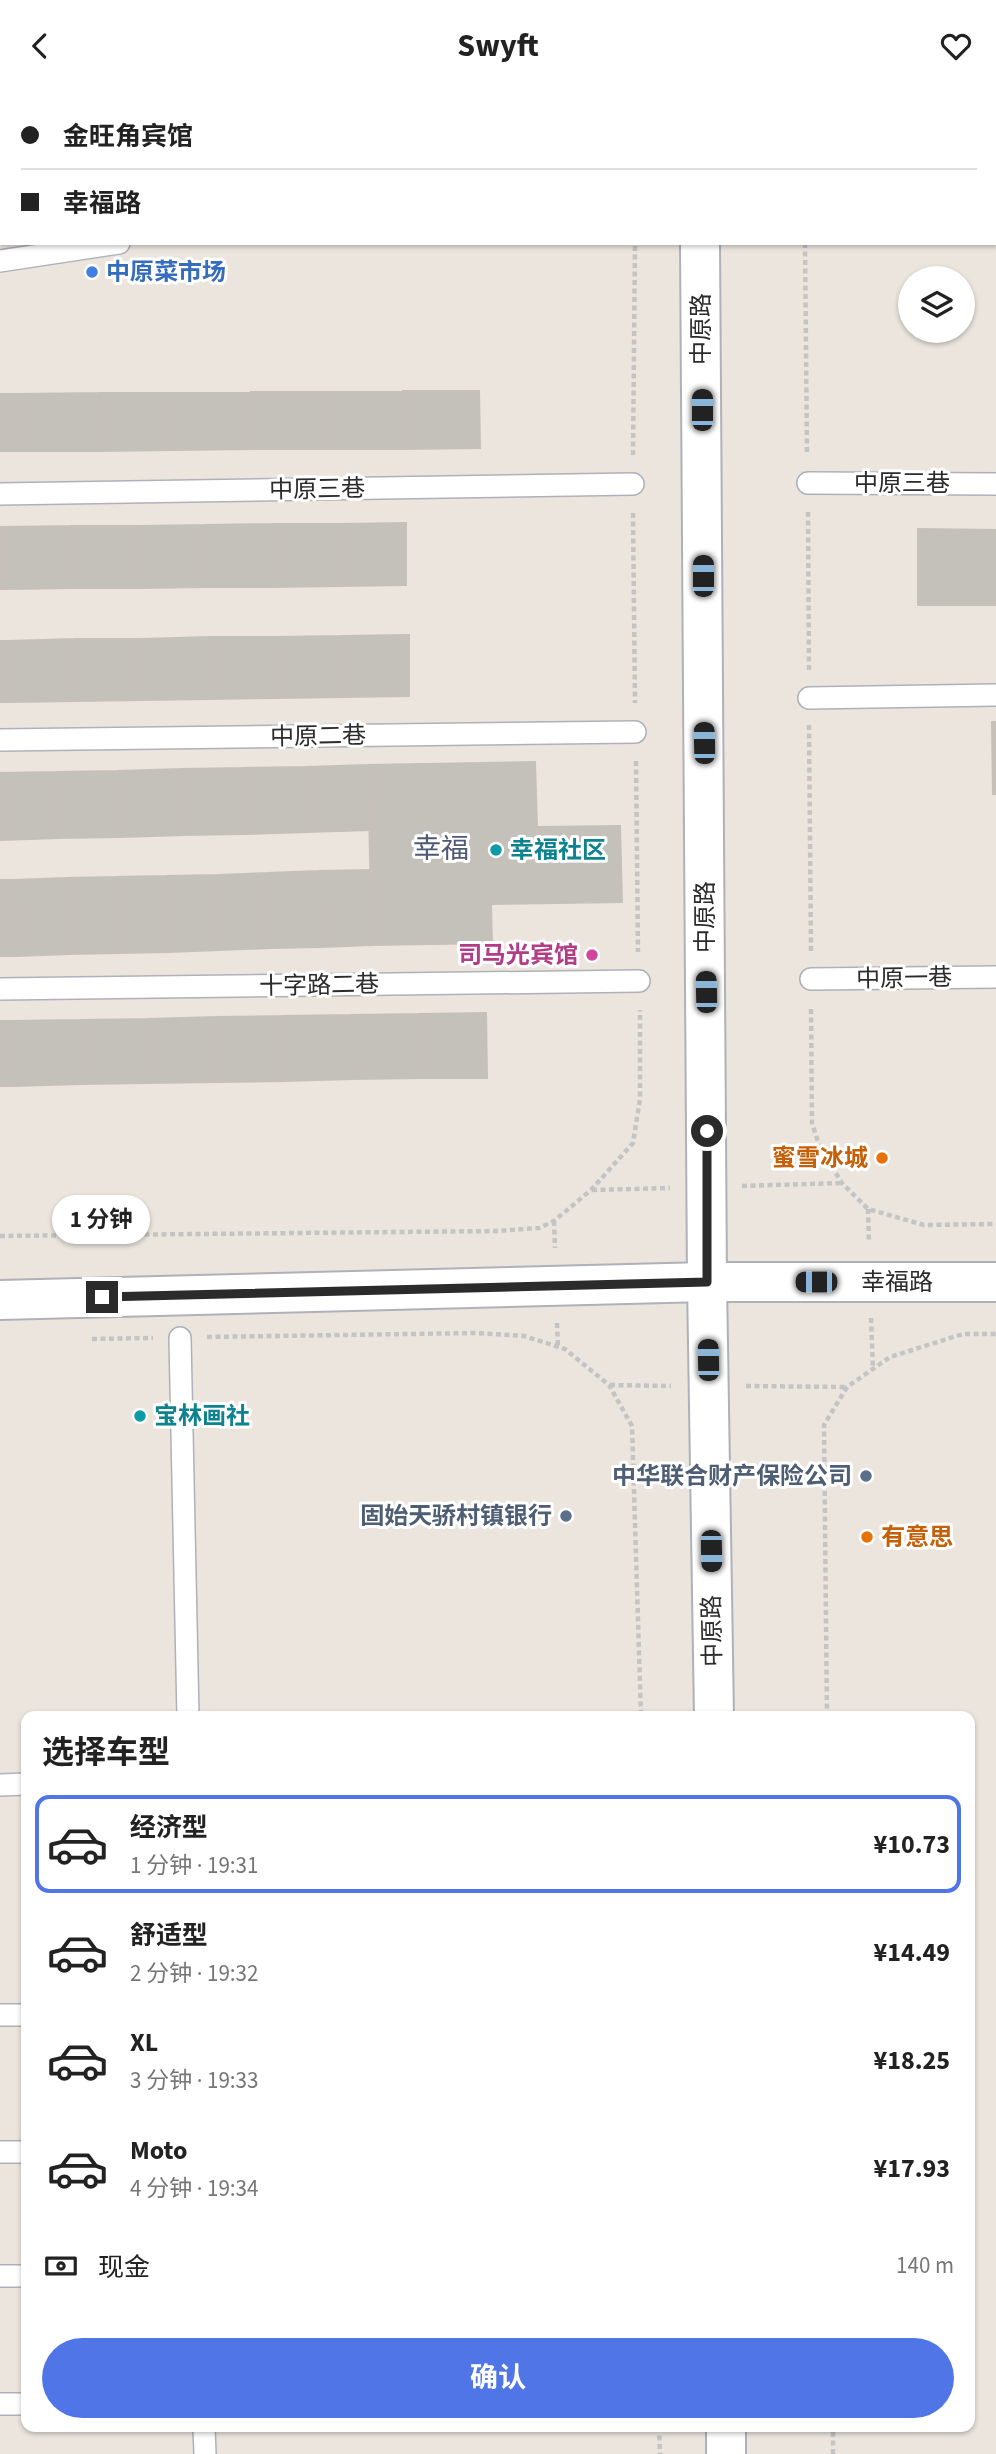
<!DOCTYPE html>
<html lang="zh">
<meta charset="utf-8">
<style>
:root{--surface:#fff;--page:#f2f2f2;--text:#222;--muted:#767676;--line:#e0e0e0;--accent:#5075e6}
body{margin:0;font-family:"Source Sans 3","Noto Sans SC",sans-serif;background:var(--page);color:var(--text);height:100vh;display:flex;flex-direction:column;font-size:26px;white-space:nowrap}
*{box-sizing:border-box;margin:0}
p{font-size:23px;color:var(--muted)}
.icon{flex:none;width:38px;height:38px;fill:none;stroke:currentColor;stroke-width:2;stroke-linecap:round;stroke-linejoin:round}
.map{position:relative;flex:1;overflow:hidden}
.side{position:absolute;left:21px;top:1620px;width:954px;height:721px;display:flex;flex-direction:column;background:var(--surface);border-radius:14px;box-shadow:0 2px 5px #0004}
.side>*{flex:none}
.banner{position:absolute;left:0px;top:0px;width:998px;height:154px;box-shadow:0 2px 5px #0004;display:grid;align-content:center;height:154px;padding:0 21px;background:var(--surface)}
.controls{position:absolute;left:898px;top:175px;display:grid;gap:14px}
.controls a{display:grid;place-items:center;width:77px;height:77px;border-radius:50%;background:var(--surface);box-shadow:0 2px 5px #0004;font-size:35px}
.end{position:absolute;width:32px;height:32px;margin:-16px;border:9px solid #2b2b2b;background:#fff;box-shadow:0 0 0 4px #fff}
.from{border-radius:50%}
.bubble{position:absolute;height:49px;border-radius:24px;background:var(--surface);box-shadow:0 2px 5px #0004;font-size:23px;font-weight:700;line-height:49px;text-align:center}
.car{position:absolute;width:21px;height:42px;margin:-21px -10px;border-radius:9px;box-shadow:0 0 5px 2px #0007;background:linear-gradient(#222 24%,#8ab4d8 0 40%,#222 0 76%,#8ab4d8 0 86%,#222 0)}
.banner b{display:flex;align-items:center;gap:24px;height:66px;font-size:26px}
.banner b+b{border-top:2px solid var(--line)}
.banner i{width:18px;height:18px;background:var(--text)}
ul{padding:0;list-style:none}
li{display:flex;align-items:center;gap:21px;height:98px;margin:0 14px 10px;padding:0 7px;border:4px solid transparent;border-radius:14px}
li div{flex:1}
li b{display:block;font-size:26px}
li em{font-style:normal;font-weight:700}
li.current{border-color:var(--accent)}
li>.icon{width:63px;height:63px;stroke-width:1.5}
h2{padding:0 21px;font-size:32px;line-height:84px}
.pay{display:flex;align-items:center;gap:18px;height:77px;padding:0 21px;font-size:26px}
.pay p{margin-inline-start:auto}
.cta{display:flex;gap:14px;margin-top:auto;padding:14px 21px}
.cta a{flex:1;height:80px;border-radius:42px;background:var(--accent);color:#fff;font-size:28px;font-weight:700;line-height:80px;text-align:center}
header{display:flex;justify-content:space-between;align-items:center;height:91px;padding:0 21px;background:var(--surface);font-size:32px;font-weight:700}
.map>svg:first-child{display:block}
.building{fill:#c4c0ba;stroke:#c6c0b8;stroke-width:2}
.lines{fill:none;stroke-linecap:round;stroke-linejoin:round}
.service-casing{stroke:#afb1b9;stroke-width:24}
.tertiary-casing{stroke:#afb1b9;stroke-width:42}
.secondary-casing{stroke:#afb1b9;stroke-width:42}
.path{stroke:#c4c4c4;stroke-width:4.5;stroke-dasharray:5 3.5;stroke-linecap:butt}
.service{stroke:#fff;stroke-width:21}
.tertiary{stroke:#fff;stroke-width:38}
.secondary{stroke:#fff;stroke-width:38}
.route{stroke:#2b2b2b;stroke-width:9}
.shop-dot{fill:#3f7fe0;stroke:#fff;stroke-width:2.5}
.culture-dot{fill:#0f9aa8;stroke:#fff;stroke-width:2.5}
.hotel-dot{fill:#d1479c;stroke:#fff;stroke-width:2.5}
.food-dot{fill:#e8710a;stroke:#fff;stroke-width:2.5}
.service-dot{fill:#5c6f8a;stroke:#fff;stroke-width:2.5}
.labels{text-anchor:middle;stroke-width:6;stroke-linejoin:round;paint-order:stroke}
.shop-label{font-size:24px;font-weight:bold;fill:#366cbe;stroke:#fff;text-anchor:start}
.street-label{font-size:24px;fill:#2b2b2b;stroke:#fff}
.culture-label{font-size:24px;font-weight:bold;fill:#0d838f;stroke:#fff;text-anchor:start}
.hotel-label{font-size:24px;font-weight:bold;fill:#b23c85;stroke:#fff;text-anchor:end}
.food-label{font-size:24px;font-weight:bold;fill:#c56008;stroke:#fff;text-anchor:end}
.service-label{font-size:24px;font-weight:bold;fill:#4e5e75;stroke:#fff;text-anchor:end}
.quarter-label{font-size:28px;fill:#505976;stroke:#fff}
</style>
<header><svg class="icon" aria-label="back" viewBox="0 0 24 24"><path d="M15 5l-7 7 7 7"/></svg>Swyft<svg class="icon" aria-label="heart" viewBox="0 0 24 24"><path d="M12 20l-8-8c-3-5 5-10 8-4 3-6 11-1 8 4z"/></svg></header>
<div class="map">
<svg width="996" height="2363" viewBox="0 0 996 2363">
<rect width="100%" height="100%" fill="#ebe5de"/>
<path class="building" d="M 403,300 L 479,300 L 480,357 L 403,358 Z
M 403,300 L 403,358 L 327,358 L 327,301 Z
M 251,301 L 251,358 L 175,359 L 175,302 Z
M 251,301 L 327,301 L 327,358 L 251,358 Z
M 99,302 L 99,360 L 23,360 L 23,303 Z
M 99,302 L 175,302 L 175,359 L 99,360 Z
M 0,303 L 23,303 L 23,360 L 0,360 Z
M 406,432 L 406,494 L 339,495 L 339,433 Z
M 272,433 L 273,496 L 206,496 L 205,434 Z
M 272,433 L 339,433 L 339,495 L 273,496 Z
M 205,434 L 206,496 L 139,497 L 139,435 Z
M 71,435 L 72,497 L 5,498 L 5,436 Z
M 71,435 L 139,435 L 139,497 L 72,497 Z
M 0,436 L 5,436 L 5,498 L 0,498 Z
M 918,438 L 996,439 L 996,514 L 918,514 Z
M 409,544 L 409,605 L 343,606 L 342,545 Z
M 342,545 L 343,606 L 276,607 L 275,546 Z
M 209,546 L 275,546 L 276,607 L 209,608 Z
M 209,546 L 209,608 L 143,609 L 142,548 Z
M 75,548 L 76,610 L 10,611 L 9,550 Z
M 75,548 L 142,548 L 143,609 L 76,610 Z
M 0,550 L 9,550 L 10,611 L 0,611 Z
M 992,631 L 996,631 L 996,703 L 993,703 Z
M 535,671 L 537,736 L 620,735 L 622,811 L 491,813 L 492,852 L 372,854 L 368,674 Z
M 368,674 L 370,739 L 307,741 L 306,676 Z
M 306,676 L 307,741 L 245,743 L 243,677 Z
M 243,677 L 245,743 L 183,744 L 181,678 Z
M 181,678 L 183,744 L 121,746 L 118,680 Z
M 118,680 L 121,746 L 58,747 L 56,681 Z
M 56,681 L 58,747 L 0,749 L 0,682 Z
M 371,779 L 372,854 L 321,856 L 319,780 Z
M 319,780 L 321,856 L 270,857 L 268,782 Z
M 268,782 L 270,857 L 220,859 L 218,784 Z
M 218,784 L 220,859 L 169,861 L 167,785 Z
M 167,785 L 169,861 L 118,862 L 116,786 Z
M 116,786 L 118,862 L 68,863 L 66,787 Z
M 66,787 L 68,863 L 18,865 L 15,789 Z
M 0,789 L 15,789 L 18,865 L 0,865 Z
M 486,922 L 487,987 L 420,987 L 419,923 Z
M 419,923 L 420,987 L 352,988 L 351,924 Z
M 351,924 L 352,988 L 284,990 L 283,925 Z
M 283,925 L 284,990 L 217,991 L 216,926 Z
M 216,926 L 217,991 L 149,992 L 148,928 Z
M 148,928 L 149,992 L 81,993 L 80,929 Z
M 80,929 L 81,993 L 13,995 L 12,930 Z
M 0,930 L 12,930 L 13,995 L 0,995 Z"/>
<g class="lines">
<g class="service-casing">
<path id="service" d="M 0,170 L 119,152
M 808,392 L 996,393
M 0,403 L 633,393
M 809,607 L 996,604
M 0,649 L 635,641
M 811,888 L 996,886
M 0,898 L 639,890
M 180,1247 L 188,1626
M 0,1694 L 26,1693
M 0,1924 L 26,1924
M 0,2061 L 26,2061
M 0,2185 L 26,2185
M 0,2313 L 26,2313
M 204,2336 L 205,2363"/>
</g>
<g class="tertiary-casing">
<path id="tertiary" d="M 0,1209 L 707,1191 L 996,1191"/>
</g>
<g class="secondary-casing">
<path id="secondary" d="M 698,0 L 698,2
M 700,152 L 707,1191 L 714,1626
M 726,2336 L 726,2363"/>
</g>
<path class="path" d="M 633,0 L 633,2
M 804,0 L 804,2
M 805,152 L 807,363
M 633,364 L 635,152
M 808,421 L 809,580
M 633,422 L 635,612
M 809,634 L 811,860
M 636,670 L 638,861
M 811,918 L 812,1032 L 820,1057 L 842,1092 L 868,1118 L 924,1134 L 996,1133
M 742,1095 L 842,1092
M 592,1099 L 670,1097
M 868,1118 L 869,1152
M 554,1130 L 555,1157
M 0,1145 L 497,1140 L 539,1137 L 554,1130 L 591,1099 L 633,1052 L 640,1008 L 640,919
M 871,1227 L 873,1278
M 557,1232 L 558,1255
M 207,1246 L 476,1242 L 524,1245 L 565,1258 L 609,1294 L 632,1335 L 641,1626
M 92,1248 L 153,1247
M 610,1294 L 671,1295
M 746,1295 L 847,1296
M 827,1626 L 824,1334 L 847,1296 L 890,1266 L 963,1243 L 996,1243
M 659,2336 L 660,2363
M 833,2363 L 833,2336"/>
<use href="#service" class="service"/>
<use href="#tertiary" class="tertiary"/>
<use href="#secondary" class="secondary"/>
</g>
<g class="lines">
<path class="route" d="M 102,1206 L 707,1191 L 707,1040"/>
</g>
<circle class="shop-dot" cx="92" cy="181" r="7"/>
<g class="culture-dot">
<circle cx="496" cy="759" r="7"/>
<circle cx="140" cy="1325" r="7"/>
</g>
<circle class="hotel-dot" cx="592" cy="864" r="7"/>
<g class="food-dot">
<circle cx="882" cy="1067" r="7"/>
<circle cx="867" cy="1446" r="7"/>
</g>
<g class="service-dot">
<circle cx="866" cy="1385" r="7"/>
<circle cx="566" cy="1425" r="7"/>
</g>
<g class="labels">
<g class="shop-label">
<text x="106" y="189">中原菜市场</text>
</g>
<g class="street-label">
<text transform="translate(701 238) rotate(-90)" y="8">中原路</text>
<text x="902" y="400">中原三巷</text>
<text transform="translate(317 398) rotate(-1)" y="8">中原三巷</text>
<text transform="translate(318 645) rotate(-1)" y="8">中原二巷</text>
<text transform="translate(705 826) rotate(-90)" y="8">中原路</text>
<text transform="translate(904 887) rotate(-1)" y="8">中原一巷</text>
<text transform="translate(319 894) rotate(-1)" y="8">十字路二巷</text>
<text x="897" y="1199">幸福路</text>
<text transform="translate(712 1540) rotate(-91)" y="8">中原路</text>
</g>
<g class="culture-label">
<text x="510" y="767">幸福社区</text>
<text x="154" y="1333">宝林画社</text>
</g>
<g class="hotel-label">
<text x="578" y="872">司马光宾馆</text>
</g>
<g class="food-label">
<text x="868" y="1075">蜜雪冰城</text>
<text x="881" y="1454" text-anchor="start">有意思</text>
</g>
<g class="service-label">
<text x="852" y="1393">中华联合财产保险公司</text>
<text x="552" y="1433">固始天骄村镇银行</text>
</g>
<g class="quarter-label">
<text x="441" y="767">幸福</text>
</g>
</g>
</svg>
<div class="controls">
<a><svg class="icon" aria-label="layers" viewBox="0 0 24 24"><path d="M12 4l9 5-9 5-9-5zM3 14l9 5 9-5"/></svg></a>
</div>
<i class="end from" style="left:707px;top:1040px"></i>
<i class="end" style="left:102px;top:1206px"></i>
<div class="bubble" style="left:52px;top:1104px;width:98px">1 分钟</div>
<i class="car" style="left:702px;top:319px;rotate:0deg"></i>
<i class="car" style="left:703px;top:485px;rotate:0deg"></i>
<i class="car" style="left:704px;top:652px;rotate:359deg"></i>
<i class="car" style="left:706px;top:901px;rotate:359deg"></i>
<i class="car" style="left:816px;top:1191px;rotate:270deg"></i>
<i class="car" style="left:708px;top:1269px;rotate:359deg"></i>
<i class="car" style="left:711px;top:1460px;rotate:179deg"></i>
<div class="banner">
<b><i class="from"></i>金旺角宾馆</b>
<b><i></i>幸福路</b>
</div>
<section class="side">
<h2>选择车型</h2>
<ul>
<li class="current"><svg class="icon" aria-label="car" viewBox="0 0 24 24"><path d="M5 17H2v-5l4-1 3-4h7l3 4 3 1v5h-3M9 17h6M6 11h13"/><circle cx="7" cy="17" r="2"/><circle cx="17" cy="17" r="2"/></svg><div><b>经济型</b><p>1 分钟 · 19:31</p></div><em>¥10.73</em></li>
<li><svg class="icon" aria-label="car" viewBox="0 0 24 24"><path d="M5 17H2v-5l4-1 3-4h7l3 4 3 1v5h-3M9 17h6M6 11h13"/><circle cx="7" cy="17" r="2"/><circle cx="17" cy="17" r="2"/></svg><div><b>舒适型</b><p>2 分钟 · 19:32</p></div><em>¥14.49</em></li>
<li><svg class="icon" aria-label="car" viewBox="0 0 24 24"><path d="M5 17H2v-5l4-1 3-4h7l3 4 3 1v5h-3M9 17h6M6 11h13"/><circle cx="7" cy="17" r="2"/><circle cx="17" cy="17" r="2"/></svg><div><b>XL</b><p>3 分钟 · 19:33</p></div><em>¥18.25</em></li>
<li><svg class="icon" aria-label="car" viewBox="0 0 24 24"><path d="M5 17H2v-5l4-1 3-4h7l3 4 3 1v5h-3M9 17h6M6 11h13"/><circle cx="7" cy="17" r="2"/><circle cx="17" cy="17" r="2"/></svg><div><b>Moto</b><p>4 分钟 · 19:34</p></div><em>¥17.93</em></li>
</ul>
<div class="pay"><svg class="icon" aria-label="cash" viewBox="0 0 24 24"><path d="M3 7h18v10H3z"/><circle cx="12" cy="12" r="2"/></svg>现金<p>140 m</p></div>
<div class="cta"><a>确认</a></div>
</section>
</div>
